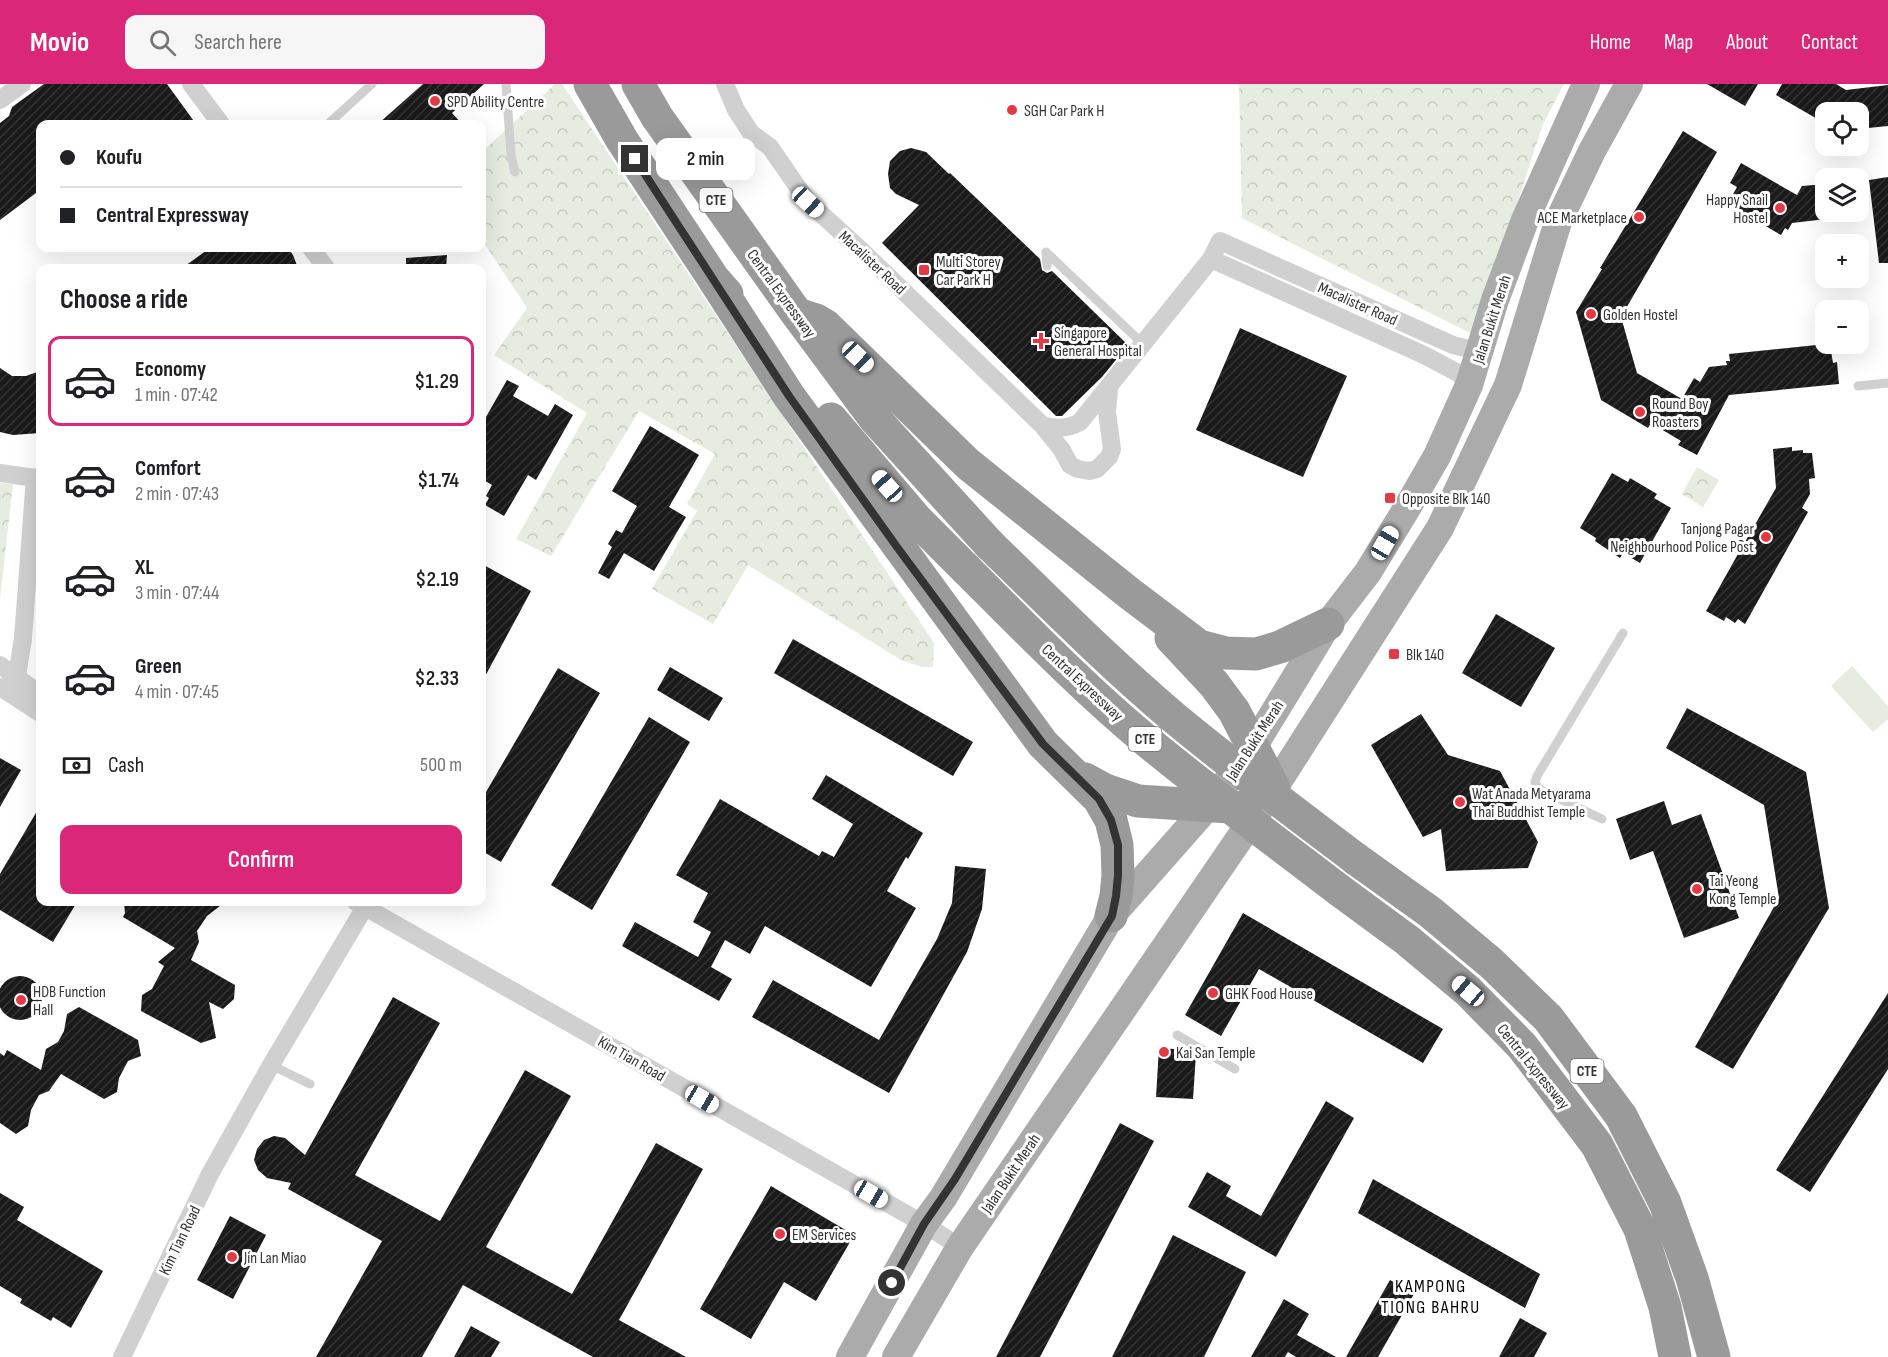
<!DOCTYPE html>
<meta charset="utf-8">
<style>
:root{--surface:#fff;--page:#f6f6f6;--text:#202124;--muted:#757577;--line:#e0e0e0;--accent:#db2777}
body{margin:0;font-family:"Sofia Sans Condensed",sans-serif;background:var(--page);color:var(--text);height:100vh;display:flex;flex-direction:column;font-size:22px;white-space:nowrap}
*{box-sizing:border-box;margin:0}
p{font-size:20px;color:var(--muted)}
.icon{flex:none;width:33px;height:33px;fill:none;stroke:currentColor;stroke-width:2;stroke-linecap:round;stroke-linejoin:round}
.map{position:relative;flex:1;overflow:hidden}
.sheet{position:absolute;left:36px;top:180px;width:450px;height:642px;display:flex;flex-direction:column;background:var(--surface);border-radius:12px;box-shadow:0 6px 24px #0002}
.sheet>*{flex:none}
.top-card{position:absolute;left:36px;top:36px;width:450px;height:132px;border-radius:12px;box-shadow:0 6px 24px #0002;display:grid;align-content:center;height:132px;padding:0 24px;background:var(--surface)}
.buttons{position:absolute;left:1815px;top:18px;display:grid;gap:12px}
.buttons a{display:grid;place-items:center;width:54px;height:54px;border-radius:12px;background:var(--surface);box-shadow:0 6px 24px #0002;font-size:30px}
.end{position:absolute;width:27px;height:27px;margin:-14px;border:8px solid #333;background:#fff;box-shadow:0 0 0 3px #fff}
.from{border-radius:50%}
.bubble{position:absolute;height:42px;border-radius:12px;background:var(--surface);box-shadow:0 6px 24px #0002;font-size:20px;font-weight:600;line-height:42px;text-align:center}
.car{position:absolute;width:18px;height:36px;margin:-18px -9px;border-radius:8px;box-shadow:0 0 4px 2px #0007;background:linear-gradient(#fff 24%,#345 0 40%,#fff 0 76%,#345 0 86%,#fff 0)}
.top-card b{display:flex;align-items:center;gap:21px;height:57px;font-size:22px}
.top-card b+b{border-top:2px solid var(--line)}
.top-card i{width:15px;height:15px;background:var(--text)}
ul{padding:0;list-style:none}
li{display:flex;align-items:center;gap:18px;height:90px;margin:0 12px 9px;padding:0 12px;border:3px solid transparent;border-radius:12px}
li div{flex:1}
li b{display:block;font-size:22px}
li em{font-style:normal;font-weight:600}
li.active{border-color:var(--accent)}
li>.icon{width:54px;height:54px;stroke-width:1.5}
h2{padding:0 24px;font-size:27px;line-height:72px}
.pay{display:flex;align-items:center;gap:15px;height:66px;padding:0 24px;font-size:22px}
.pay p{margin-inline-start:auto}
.primary-button{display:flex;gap:12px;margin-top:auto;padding:12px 24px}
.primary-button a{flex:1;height:69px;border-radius:12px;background:var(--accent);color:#fff;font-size:24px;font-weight:600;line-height:69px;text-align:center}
header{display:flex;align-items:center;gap:36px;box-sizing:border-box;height:84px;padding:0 30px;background:var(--accent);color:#fff}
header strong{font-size:28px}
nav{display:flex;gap:33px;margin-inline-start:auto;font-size:21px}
.search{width:420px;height:54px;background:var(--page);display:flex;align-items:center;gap:15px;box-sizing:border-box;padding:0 21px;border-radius:12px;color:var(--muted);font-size:22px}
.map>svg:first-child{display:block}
.park{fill:url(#park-crowns)}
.pitch{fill:#e6ecdf}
.building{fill:url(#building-hatch)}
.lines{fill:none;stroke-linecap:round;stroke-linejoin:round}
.lane{stroke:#d0d0d0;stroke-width:9}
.street{stroke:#d0d0d0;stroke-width:18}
.primary{stroke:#ababab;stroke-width:28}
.highway{stroke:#9a9a9a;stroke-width:33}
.highway-bridge{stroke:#9a9a9a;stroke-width:33}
.route{stroke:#333;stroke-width:8}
.poi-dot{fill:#e63946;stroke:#fff;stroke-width:2}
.labels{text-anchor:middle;stroke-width:6;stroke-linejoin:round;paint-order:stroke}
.shield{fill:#fff;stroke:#707070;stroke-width:1.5}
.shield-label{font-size:15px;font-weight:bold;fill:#333}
.poi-label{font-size:16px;fill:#333;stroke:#fff;text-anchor:start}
.street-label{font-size:16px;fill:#333;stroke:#fff}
.neighbourhood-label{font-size:18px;letter-spacing:1.5px;fill:#000;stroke:#fff}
</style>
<header>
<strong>Movio</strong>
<div class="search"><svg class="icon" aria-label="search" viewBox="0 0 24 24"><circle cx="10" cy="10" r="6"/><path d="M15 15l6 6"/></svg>Search here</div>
<nav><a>Home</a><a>Map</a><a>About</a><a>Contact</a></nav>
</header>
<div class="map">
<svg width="1888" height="1273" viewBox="0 0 1888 1273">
<defs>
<pattern id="park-crowns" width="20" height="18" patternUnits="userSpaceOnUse" patternTransform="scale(1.5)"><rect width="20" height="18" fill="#e6ecdf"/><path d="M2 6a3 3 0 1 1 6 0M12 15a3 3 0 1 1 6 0" fill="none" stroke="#c6cbc0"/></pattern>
<pattern id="building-hatch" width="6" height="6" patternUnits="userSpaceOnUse" patternTransform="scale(1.5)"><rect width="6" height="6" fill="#1a1a1a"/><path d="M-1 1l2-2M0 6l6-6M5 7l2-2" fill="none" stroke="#333"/></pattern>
</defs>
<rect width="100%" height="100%" fill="#fff"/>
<path class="park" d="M 555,0 L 562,0 L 934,559 L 933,583 L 922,583 L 901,576 L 748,481 L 713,540 L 652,505 L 697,427 L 687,420 L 715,370 L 639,327 L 551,472 L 516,455 L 587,329 L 494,271 L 527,224 L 482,156 L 482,68 Z
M 1239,0 L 1564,0 L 1543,40 L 1474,251 L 1242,134 Z
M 1697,383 L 1719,396 L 1703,423 L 1682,410 Z
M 0,399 L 13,400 L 0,515 Z"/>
<path class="pitch" d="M 1852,582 L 1888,622 L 1888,635 L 1873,648 L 1831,602 Z"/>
<path class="building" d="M 44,0 L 167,0 L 196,40 L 40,40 L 40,106 L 0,136 L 0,39 L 9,32 L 12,23 Z
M 423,0 L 484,0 L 452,29 L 462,40 L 378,40 Z
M 1707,0 L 1758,0 L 1745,22 Z
M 1782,0 L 1836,0 L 1846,6 L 1888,1 L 1888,42 L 1858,45 L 1858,28 L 1826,28 L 1826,40 L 1776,11 Z
M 1683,47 L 1717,68 L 1621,233 L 1637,289 L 1682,315 L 1694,294 L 1700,298 L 1709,283 L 1727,281 L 1726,277 L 1730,277 L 1729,270 L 1826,260 L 1827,268 L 1831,267 L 1833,279 L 1837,278 L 1839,300 L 1729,311 L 1697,371 L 1678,361 L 1681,357 L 1651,339 L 1648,344 L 1601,316 L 1576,228 L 1602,185 L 1600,184 Z
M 911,64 L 926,68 L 949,90 L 950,89 L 1040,175 L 1042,186 L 1047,189 L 1052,187 L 1128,261 L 1102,293 L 1062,332 L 1056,332 L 882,159 L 919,121 L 896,110 L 890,104 L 888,90 L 890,77 L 900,67 Z
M 1741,79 L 1797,111 L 1802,102 L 1826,100 L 1826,135 L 1792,139 L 1788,146 L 1785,144 L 1781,151 L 1732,122 L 1736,115 L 1732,112 L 1737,103 L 1730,99 Z
M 1888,93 L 1888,179 L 1879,179 L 1869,96 Z
M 210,164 L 288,164 L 293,171 L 298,184 L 182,184 Z
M 447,171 L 446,184 L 406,184 L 406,174 Z
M 1240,244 L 1347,292 L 1303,393 L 1196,346 Z
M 0,284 L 12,292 L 26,292 L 40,287 L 40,349 L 13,351 L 0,348 Z
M 507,296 L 519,302 L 513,312 L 548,332 L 555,320 L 573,331 L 536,396 L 528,391 L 504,432 L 485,421 L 489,414 L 486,412 L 492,401 L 482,395 L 482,340 Z
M 650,342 L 699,371 L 669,423 L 686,433 L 654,487 L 624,469 L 609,495 L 598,489 L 612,463 L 608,460 L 616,446 L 622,449 L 637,422 L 612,407 Z
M 1792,363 L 1792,367 L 1803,366 L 1803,369 L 1812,369 L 1815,394 L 1809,395 L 1810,410 L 1802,424 L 1808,428 L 1745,540 L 1738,535 L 1735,539 L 1726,533 L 1724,537 L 1706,527 L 1738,470 L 1733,467 L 1740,455 L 1745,458 L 1776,404 L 1773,365 Z
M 1612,389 L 1628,398 L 1630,394 L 1657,410 L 1654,414 L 1671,424 L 1640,479 L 1623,469 L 1620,474 L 1595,457 L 1596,454 L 1580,444 Z
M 482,480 L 531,507 L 482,598 Z
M 1496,530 L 1555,564 L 1521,623 L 1462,589 Z
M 793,555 L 973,658 L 953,692 L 774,589 Z
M 670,583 L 723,614 L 709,637 L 657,606 Z
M 558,584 L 600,609 L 501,778 L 482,767 L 482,715 Z
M 1687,624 L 1806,688 L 1829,824 L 1733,985 L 1695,963 L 1779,814 L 1764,721 L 1666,664 Z
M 1421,630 L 1448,671 L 1500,687 L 1538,758 L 1528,784 L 1446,787 L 1441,745 L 1423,753 L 1371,661 Z
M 649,633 L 690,658 L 592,826 L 551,801 Z
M 0,674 L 21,686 L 0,723 Z
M 826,691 L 923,749 L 908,775 L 906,773 L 887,807 L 916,824 L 871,903 L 765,842 L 750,870 L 725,856 L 711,883 L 732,895 L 719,917 L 622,862 L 635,838 L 698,873 L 711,848 L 693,838 L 708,809 L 676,791 L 720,715 L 819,772 L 822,767 L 834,773 L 853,740 L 812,715 Z
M 1664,717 L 1672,741 L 1701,730 L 1739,834 L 1684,854 L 1653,767 L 1630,776 L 1616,735 Z
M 40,722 L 40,818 L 77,818 L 53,858 L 0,826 L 0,790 Z
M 955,782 L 986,785 L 982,825 L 967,868 L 889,1009 L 752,933 L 773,896 L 879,956 L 937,855 L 952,819 Z
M 124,818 L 225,818 L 207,832 L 197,847 L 199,858 L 191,876 L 235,901 L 234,915 L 223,925 L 209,918 L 216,954 L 201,959 L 141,927 L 142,911 L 152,905 L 164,882 L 158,878 L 175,864 L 123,833 L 125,829 Z
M 1243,829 L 1443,945 L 1423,979 L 1259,885 L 1221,952 L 1185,931 Z
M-2 914a22 22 0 1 1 44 0a22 22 0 1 1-44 0Z
M 1888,909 L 1888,985 L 1810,1108 L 1776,1086 Z
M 393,913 L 440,939 L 355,1091 L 440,1137 L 525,986 L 571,1012 L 486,1163 L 572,1210 L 656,1059 L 703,1085 L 619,1236 L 686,1273 L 593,1273 L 463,1201 L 422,1273 L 316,1273 L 382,1157 L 288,1105 L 291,1099 L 267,1094 L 258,1086 L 254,1076 L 257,1065 L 264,1056 L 274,1052 L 285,1054 L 305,1071 Z
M 79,923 L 138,956 L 141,972 L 128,977 L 119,994 L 117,1008 L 104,1015 L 61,990 L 49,1007 L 39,1011 L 31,1026 L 28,1042 L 16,1050 L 0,1039 L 0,969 L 4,972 L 7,966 L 41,986 L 46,965 L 58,958 L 64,947 L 67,930 Z
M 1159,964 L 1189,966 L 1196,970 L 1193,1015 L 1156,1013 Z
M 1326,1017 L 1354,1034 L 1276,1173 L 1188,1123 L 1207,1088 L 1231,1102 L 1226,1112 L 1261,1132 Z
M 1120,1039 L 1154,1057 L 1040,1273 L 996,1273 Z
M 1373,1095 L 1540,1190 L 1525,1224 L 1358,1129 Z
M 771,1102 L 854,1151 L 816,1217 L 784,1198 L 751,1255 L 700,1225 Z
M 0,1109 L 24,1123 L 17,1136 L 103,1187 L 71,1244 L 53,1233 L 51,1237 L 20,1219 L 22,1215 L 0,1202 Z
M 230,1132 L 266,1151 L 233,1215 L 197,1196 Z
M 1173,1151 L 1246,1188 L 1204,1273 L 1112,1273 Z
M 1390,1196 L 1414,1210 L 1378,1273 L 1346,1273 Z
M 1284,1215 L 1309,1230 L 1297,1251 L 1336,1273 L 1296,1273 L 1288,1268 L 1285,1273 L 1251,1273 Z
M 1520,1234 L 1547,1249 L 1534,1273 L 1499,1273 Z
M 471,1242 L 500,1258 L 491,1273 L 454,1273 Z"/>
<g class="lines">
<path class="lane" d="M 506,0 L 511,71 L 515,88
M 328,40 L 372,0
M 1047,182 L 1046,168 L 1143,260
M 1858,302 L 1888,299
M 1602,735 L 1539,705 L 1535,698 L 1537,692 L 1623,549
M 1177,951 L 1235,985
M 271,981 L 310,1000"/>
<path class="street" d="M 191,0 L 221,40
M 725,0 L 736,26 L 751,49 L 770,63 L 808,118 L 864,169 L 1042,341 L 1062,366 L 1070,381 L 1078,385 L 1089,387 L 1097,385 L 1109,373 L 1112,365 L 1107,328 L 1109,305
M 0,16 L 22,0
M 311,164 L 326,184
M 1211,175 L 1424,271 L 1458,289 L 1469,301
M 1042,341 C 1055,345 1068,345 1080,338 L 1211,175 L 1220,157 L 1453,261 L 1469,265 L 1484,258
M 0,389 L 35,394 L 40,392
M 0,581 L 40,610
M 0,603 L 40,629
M 14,612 L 23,554 L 35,394
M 356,818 L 924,1140 L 960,1163
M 122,1273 L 210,1090 L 271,981 L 365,823"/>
<path class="primary" d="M 850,1273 L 924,1140 L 943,1114 L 1111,832 L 1209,721 L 1253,663 L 1328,540 L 1368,488 L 1407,424 L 1437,372 L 1469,301 L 1495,216 L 1525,136 L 1586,0
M 896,1273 L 960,1163 L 1274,704 L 1440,444 L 1508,301 L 1558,138 L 1592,67 L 1629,0"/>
<path class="highway" d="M 590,0 L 622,56 L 713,194 L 727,210
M 638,0 L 657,33 L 797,230 L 875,335 L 989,460
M 713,194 L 789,312 L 1043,660 L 1099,715 L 1111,736 L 1117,761 L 1118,791 L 1116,812 L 1111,832
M 797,230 L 816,236 L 826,242 L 968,380 L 1129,509 L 1199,562 L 1226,569 L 1256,570 L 1280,563 L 1328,540
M 831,335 L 917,436 L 966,485
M 1171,554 L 1214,600 L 1234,627 L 1274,704
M 1085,695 L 1105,706 L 1138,717 L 1245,724
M 1356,775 L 1430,828 L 1491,879 L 1548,934 L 1621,1032 L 1665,1119 L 1692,1194 L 1714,1273
M 1339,806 L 1407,856 L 1468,907 L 1522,962 L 1597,1061 L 1640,1145 L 1665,1223 L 1675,1273"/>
<path class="highway-bridge" d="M 989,460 C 1049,518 1108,578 1172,632 C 1232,682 1294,728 1356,775
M 966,485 C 1025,544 1084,605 1148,658 C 1210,709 1275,757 1339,806"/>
</g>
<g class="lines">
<path class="route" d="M 635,75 L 789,312 L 897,463 L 1043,660 L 1099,715 L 1111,736 L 1118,761 L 1118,791 L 1116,812 L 1112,832 L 955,1095 L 924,1140 L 892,1199"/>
</g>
<g class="poi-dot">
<circle cx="435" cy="17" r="6"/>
<circle cx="1012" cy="26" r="6"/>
<circle cx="1780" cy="124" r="6"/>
<circle cx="1639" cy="133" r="6"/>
<rect x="918" y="180" width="12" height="12" rx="3"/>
<circle cx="1591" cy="230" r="6"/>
<path d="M1038 248h6v6h6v6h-6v6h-6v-6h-6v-6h6z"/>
<circle cx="1640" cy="328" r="6"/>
<rect x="1384" y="408" width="12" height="12" rx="3"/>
<circle cx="1766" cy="453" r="6"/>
<rect x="1388" y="564" width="12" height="12" rx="3"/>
<circle cx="1460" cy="718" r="6"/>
<circle cx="1697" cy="805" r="6"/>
<circle cx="1213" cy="909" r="6"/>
<circle cx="21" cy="916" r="6"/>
<circle cx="1164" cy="968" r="6"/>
<circle cx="780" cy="1150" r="6"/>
<circle cx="232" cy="1173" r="6"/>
</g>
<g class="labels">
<g class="shield">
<rect x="699.5" y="104" width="33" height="24" rx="4.5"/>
<rect x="1128.5" y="643" width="33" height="24" rx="4.5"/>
<rect x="1570.5" y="975" width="33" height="24" rx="4.5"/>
</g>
<g class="shield-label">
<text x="716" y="121">CTE</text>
<text x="1145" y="660">CTE</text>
<text x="1587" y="992">CTE</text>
</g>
<g class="poi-label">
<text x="447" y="23">SPD Ability Centre</text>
<text x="1024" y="32">SGH Car Park H</text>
<text x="1768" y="121" text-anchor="end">Happy Snail<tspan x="1768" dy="18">Hostel</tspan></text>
<text x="1627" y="139" text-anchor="end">ACE Marketplace</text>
<text x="936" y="183">Multi Storey<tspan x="936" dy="18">Car Park H</tspan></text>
<text x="1603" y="236">Golden Hostel</text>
<text x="1054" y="254">Singapore<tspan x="1054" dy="18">General Hospital</tspan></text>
<text x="1652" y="325">Round Boy<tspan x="1652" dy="18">Roasters</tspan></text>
<text x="1402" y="420">Opposite Blk 140</text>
<text x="1754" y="450" text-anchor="end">Tanjong Pagar<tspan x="1754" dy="18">Neighbourhood Police Post</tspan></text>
<text x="1406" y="576">Blk 140</text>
<text x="1472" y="715">Wat Anada Metyarama<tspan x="1472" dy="18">Thai Buddhist Temple</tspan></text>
<text x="1709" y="802">Tai Yeong<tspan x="1709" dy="18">Kong Temple</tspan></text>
<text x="33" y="913">HDB Function<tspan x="33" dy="18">Hall</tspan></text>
<text x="1225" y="915">GHK Food House</text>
<text x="1176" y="974">Kai San Temple</text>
<text x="792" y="1156">EM Services</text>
<text x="244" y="1179">Jin Lan Miao</text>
</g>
<g class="street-label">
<text transform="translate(873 178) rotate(43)" y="6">Macalister Road</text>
<text transform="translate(782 209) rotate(54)" y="6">Central Expressway</text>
<text transform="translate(1358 219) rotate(24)" y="6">Macalister Road</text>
<text transform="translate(1491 235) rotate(-72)" y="6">Jalan Bukit Merah</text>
<text transform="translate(1083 598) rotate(43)" y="6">Central Expressway</text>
<text transform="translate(1254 656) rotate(-57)" y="6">Jalan Bukit Merah</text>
<text transform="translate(632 974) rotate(30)" y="6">Kim Tian Road</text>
<text transform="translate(1534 982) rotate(51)" y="6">Central Expressway</text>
<text transform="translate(1010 1089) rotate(-56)" y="6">Jalan Bukit Merah</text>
<text transform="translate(179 1156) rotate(-64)" y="6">Kim Tian Road</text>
</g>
<g class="neighbourhood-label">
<text x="1431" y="1208">KAMPONG<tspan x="1431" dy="21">TIONG BAHRU</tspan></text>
</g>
</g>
</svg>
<div class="buttons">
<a><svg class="icon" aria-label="locate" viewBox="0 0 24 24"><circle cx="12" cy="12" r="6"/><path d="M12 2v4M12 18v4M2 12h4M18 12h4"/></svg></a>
<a><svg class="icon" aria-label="layers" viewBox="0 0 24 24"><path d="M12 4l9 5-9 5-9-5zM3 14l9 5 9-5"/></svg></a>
<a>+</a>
<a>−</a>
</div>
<i class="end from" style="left:892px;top:1199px"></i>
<i class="end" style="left:635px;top:75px"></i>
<div class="bubble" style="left:656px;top:54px;width:99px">2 min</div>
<i class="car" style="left:808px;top:118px;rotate:133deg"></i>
<i class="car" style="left:858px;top:273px;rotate:134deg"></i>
<i class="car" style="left:887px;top:402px;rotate:318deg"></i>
<i class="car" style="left:1385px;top:459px;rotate:30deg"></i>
<i class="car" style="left:1468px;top:907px;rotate:310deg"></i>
<i class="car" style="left:702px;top:1015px;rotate:120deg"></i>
<i class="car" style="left:871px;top:1110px;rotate:120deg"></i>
<div class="top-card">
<b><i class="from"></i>Koufu</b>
<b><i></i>Central Expressway</b>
</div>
<section class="sheet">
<h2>Choose a ride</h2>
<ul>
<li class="active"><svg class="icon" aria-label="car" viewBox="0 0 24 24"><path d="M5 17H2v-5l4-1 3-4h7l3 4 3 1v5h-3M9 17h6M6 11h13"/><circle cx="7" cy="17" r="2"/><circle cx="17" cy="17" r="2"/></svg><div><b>Economy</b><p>1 min · 07:42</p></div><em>$1.29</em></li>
<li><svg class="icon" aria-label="car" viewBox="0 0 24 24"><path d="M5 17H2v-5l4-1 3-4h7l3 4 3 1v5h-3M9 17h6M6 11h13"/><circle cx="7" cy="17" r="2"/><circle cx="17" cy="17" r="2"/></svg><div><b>Comfort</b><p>2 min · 07:43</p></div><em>$1.74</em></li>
<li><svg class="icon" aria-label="car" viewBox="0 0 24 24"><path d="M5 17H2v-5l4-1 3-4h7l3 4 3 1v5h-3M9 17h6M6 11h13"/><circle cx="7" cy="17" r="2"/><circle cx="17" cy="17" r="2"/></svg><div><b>XL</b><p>3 min · 07:44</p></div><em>$2.19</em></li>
<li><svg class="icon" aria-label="car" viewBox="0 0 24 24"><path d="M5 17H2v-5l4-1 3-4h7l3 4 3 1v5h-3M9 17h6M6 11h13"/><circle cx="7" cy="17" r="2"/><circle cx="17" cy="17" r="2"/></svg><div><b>Green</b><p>4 min · 07:45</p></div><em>$2.33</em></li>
</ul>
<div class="pay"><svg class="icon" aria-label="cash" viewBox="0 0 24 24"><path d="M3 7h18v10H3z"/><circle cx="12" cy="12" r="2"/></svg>Cash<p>500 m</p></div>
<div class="primary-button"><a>Confirm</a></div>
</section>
</div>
